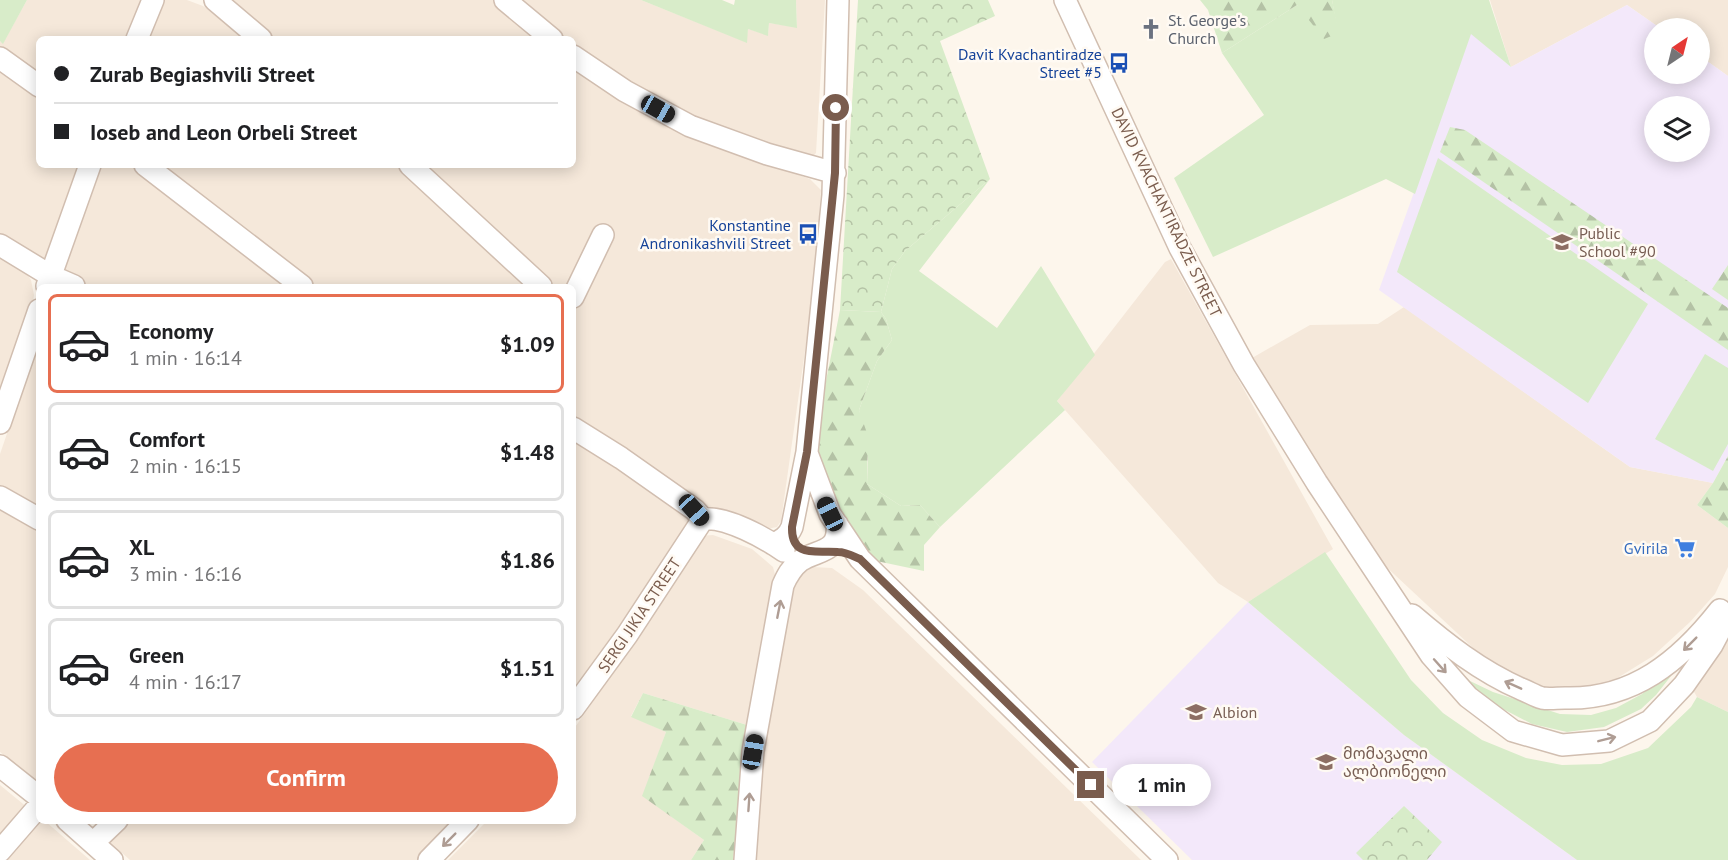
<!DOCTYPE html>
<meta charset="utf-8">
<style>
:root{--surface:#fff;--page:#f2f2f2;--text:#202124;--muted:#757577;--line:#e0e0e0;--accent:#e76f51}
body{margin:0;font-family:"PT Sans","Noto Sans Georgian",sans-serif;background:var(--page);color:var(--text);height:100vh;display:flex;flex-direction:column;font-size:22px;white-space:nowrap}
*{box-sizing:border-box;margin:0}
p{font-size:20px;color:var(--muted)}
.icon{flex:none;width:33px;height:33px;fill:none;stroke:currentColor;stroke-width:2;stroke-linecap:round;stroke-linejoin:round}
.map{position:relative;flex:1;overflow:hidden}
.details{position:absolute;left:36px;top:284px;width:540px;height:540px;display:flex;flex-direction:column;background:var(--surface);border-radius:9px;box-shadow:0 3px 15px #0003}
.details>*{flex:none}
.hud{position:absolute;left:36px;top:36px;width:540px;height:132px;border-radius:9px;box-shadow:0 3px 15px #0003;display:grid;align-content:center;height:132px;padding:0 18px;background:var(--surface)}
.needle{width:39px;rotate:35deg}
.controls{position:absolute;left:1644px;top:18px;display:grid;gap:12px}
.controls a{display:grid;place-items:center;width:66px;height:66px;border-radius:50%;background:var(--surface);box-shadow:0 3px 15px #0003;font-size:30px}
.end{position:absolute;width:27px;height:27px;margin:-14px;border:8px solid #7a5c4d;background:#fff;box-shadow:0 0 0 3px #fff}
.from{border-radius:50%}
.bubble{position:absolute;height:42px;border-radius:21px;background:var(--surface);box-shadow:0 3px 15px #0003;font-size:20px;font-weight:700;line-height:42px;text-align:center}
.car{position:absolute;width:18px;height:36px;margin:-18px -9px;border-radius:8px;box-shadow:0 0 4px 2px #0007;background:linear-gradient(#222 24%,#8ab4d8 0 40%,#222 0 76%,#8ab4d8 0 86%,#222 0)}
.hud b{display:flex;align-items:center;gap:21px;height:57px;font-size:22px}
.hud b+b{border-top:2px solid var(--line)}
.hud i{width:15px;height:15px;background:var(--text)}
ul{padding:10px 0 0;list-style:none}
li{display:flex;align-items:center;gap:18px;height:99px;margin:0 12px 9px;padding:0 6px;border:3px solid var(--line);border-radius:9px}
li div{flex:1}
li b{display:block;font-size:22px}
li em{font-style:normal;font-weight:700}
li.on{border-color:var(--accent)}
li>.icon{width:54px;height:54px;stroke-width:1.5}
.primary-button{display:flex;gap:12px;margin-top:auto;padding:12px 18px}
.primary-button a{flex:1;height:69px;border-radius:36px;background:var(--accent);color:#fff;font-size:24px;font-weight:700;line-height:69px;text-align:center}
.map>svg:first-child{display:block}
.residential{fill:#f5e8da}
.education{fill:#f3e8fa;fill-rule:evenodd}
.green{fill:#d8ecc9}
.forest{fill:url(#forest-firs)}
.park{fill:url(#park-crowns)}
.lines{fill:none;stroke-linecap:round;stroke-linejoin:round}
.minor-casing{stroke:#d1beb0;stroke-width:24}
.minor{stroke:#fff;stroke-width:21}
.oneway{stroke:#af9d94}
.route{stroke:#7a5c4d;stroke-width:8}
.labels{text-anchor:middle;stroke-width:5;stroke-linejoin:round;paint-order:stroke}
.worship-label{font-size:16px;fill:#5b616d;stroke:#fffaf3;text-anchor:start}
.transit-label{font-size:16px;fill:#164399;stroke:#fffaf3;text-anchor:end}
.street-label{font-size:16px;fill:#7a5c4d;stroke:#fffaf3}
.education-label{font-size:16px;fill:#785e54;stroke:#fffaf3;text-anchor:start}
.shop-label{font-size:16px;fill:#366cbe;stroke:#fffaf3;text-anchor:end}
</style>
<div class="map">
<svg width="1728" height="860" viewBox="0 0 1728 860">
<defs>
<pattern id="forest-firs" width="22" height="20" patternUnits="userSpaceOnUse" patternTransform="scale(1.5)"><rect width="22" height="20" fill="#d8ecc9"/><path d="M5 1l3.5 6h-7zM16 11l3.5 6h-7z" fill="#b4c2a5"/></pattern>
<pattern id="park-crowns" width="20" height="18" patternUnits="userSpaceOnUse" patternTransform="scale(1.5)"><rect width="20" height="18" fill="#d8ecc9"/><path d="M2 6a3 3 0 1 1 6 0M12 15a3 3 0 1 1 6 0" fill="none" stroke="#b4c2a5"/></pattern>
</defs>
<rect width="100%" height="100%" fill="#fdf6ec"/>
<path class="residential" d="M 27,0 L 142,0 L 127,39 L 39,39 L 39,78 L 0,50 L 0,41 L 3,43 Z
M 165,0 L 187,0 L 203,6 L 245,39 L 147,39 L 159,8 Z
M 230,0 L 493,0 L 540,39 L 272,39 Z
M 518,0 L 641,0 L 746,42 L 748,29 L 768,35 L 769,23 L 797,27 L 796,0 L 825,0 L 816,153 L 811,158 L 719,130 L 667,104 L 581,50 L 573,44 L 573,39 L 567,39 Z
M 1490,0 L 1728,0 L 1728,76 L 1700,56 L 1700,28 L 1660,28 L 1627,5 L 1511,67 Z
M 573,65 L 694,138 L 810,179 L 821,190 L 813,294 L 781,521 L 777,527 L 767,529 L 704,508 L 573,420 L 573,308 L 611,230 L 571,286 L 552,286 L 420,165 L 573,165 Z
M 0,66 L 39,94 L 39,165 L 78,165 L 44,263 L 0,237 Z
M 101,165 L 134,165 L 294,286 L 85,286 L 64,274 L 64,267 Z
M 156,165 L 398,165 L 532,286 L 312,286 Z
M 0,251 L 20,263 L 31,280 L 34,295 L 32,310 L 0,402 Z
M 1171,259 L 1333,549 L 1248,602 L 1218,583 L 1057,401 L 1165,262 Z
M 1404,307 L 1630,467 L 1713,483 L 1697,505 L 1728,528 L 1728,567 L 1715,594 L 1690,622 L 1653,656 L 1619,677 L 1593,689 L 1549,688 L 1524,679 L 1487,661 L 1380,561 L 1333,499 L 1252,358 L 1310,325 L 1378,324 Z
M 39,340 L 39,785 L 0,752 L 0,454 Z
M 573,440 L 632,475 L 696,521 L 573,695 Z
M 713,535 L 752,549 L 773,567 L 776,578 L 747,725 L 643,693 L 631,716 L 666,732 L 643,796 L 704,840 L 691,860 L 448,860 L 487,821 L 573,820 L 573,730 L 616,669 L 699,536 Z
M 812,567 L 832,568 L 863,590 L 1141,860 L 753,860 L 759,772 L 789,589 L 798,577 Z
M 1728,625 L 1728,712 L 1697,697 L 1693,690 Z
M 0,785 L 28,808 L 0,839 Z
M 39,820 L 45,821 L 90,860 L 3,860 Z
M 123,821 L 458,821 L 418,860 L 130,860 L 108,840 Z"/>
<path class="education" d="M 1627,5 L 1660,28 L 1654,28 L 1654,74 L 1700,74 L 1700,56 L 1728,76 L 1728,456 L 1713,483 L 1630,467 L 1379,290 L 1471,33 L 1511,67 ZM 1654,106 L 1700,106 L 1700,152 L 1654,152 Z
M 1248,602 L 1404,735 L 1577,860 L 1192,860 L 1092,762 Z"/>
<path class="green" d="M 0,0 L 27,0 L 3,44 L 0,41 Z
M 641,0 L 722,0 L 734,5 L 735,0 L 796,0 L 797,28 L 769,23 L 768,36 L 748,29 L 747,43 Z
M 1332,0 L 1489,0 L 1511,67 L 1471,34 L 1415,194 L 1386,179 L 1213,257 L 1174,178 L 1264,115 L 1222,53 L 1297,5 L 1338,33 Z
M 1438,158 L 1648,304 L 1588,403 L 1397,272 Z
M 990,179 L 919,271 L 997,328 L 1041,266 L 1095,355 L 1057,401 L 1065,410 L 940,527 L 920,505 L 901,506 L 867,484 L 868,459 L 859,410 L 877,361 L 892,340 L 886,319 L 881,312 L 892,269 L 905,251 Z
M 1705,354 L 1728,368 L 1728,444 L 1713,471 L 1655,439 Z
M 1325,552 L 1411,680 L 1443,713 L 1482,740 L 1526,758 L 1562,765 L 1601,764 L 1648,748 L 1691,707 L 1697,697 L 1728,712 L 1728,860 L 1577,860 L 1404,735 L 1248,602 Z
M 1446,658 L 1470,681 L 1493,692 L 1560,714 L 1591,715 L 1616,708 L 1642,694 L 1667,673 L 1671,676 L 1656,695 L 1641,709 L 1604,727 L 1567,732 L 1532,724 L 1482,698 Z"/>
<path class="forest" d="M 1200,0 L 1332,0 L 1339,33 L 1324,39 L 1297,5 L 1222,53 L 1208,10 Z
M 1450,127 L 1465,130 L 1728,308 L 1728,350 L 1440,152 Z
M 1728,265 L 1728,300 L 1712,289 Z
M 840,310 L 881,312 L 886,319 L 892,340 L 877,361 L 859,410 L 868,436 L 867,484 L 901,506 L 920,505 L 940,527 L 924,545 L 924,571 L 867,559 L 833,511 L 812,452 Z
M 1728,456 L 1728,528 L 1697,505 L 1713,483 Z
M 643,693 L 747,725 L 733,860 L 691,860 L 704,840 L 642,796 L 666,732 L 631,717 Z"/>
<path class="park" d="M 858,0 L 988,0 L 995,16 L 940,41 L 990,179 L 905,251 L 892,269 L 881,312 L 840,310 Z
M 1404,806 L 1442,842 L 1427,860 L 1363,860 L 1356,853 Z"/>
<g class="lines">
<g class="minor-casing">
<path id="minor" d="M 215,0 L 261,39
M 505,0 L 552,39
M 1065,0 L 1180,248 L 1244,365 L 1317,483 L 1431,655 L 1468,697 L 1513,731 L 1562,745 L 1609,741 L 1650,721 L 1684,685 L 1712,645 L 1728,615
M 137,39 L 153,0
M 573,56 L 625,91 L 690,126 L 767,154 L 835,173
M 0,58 L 39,86
M 145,165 L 302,286
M 410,165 L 541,286
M 0,245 L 51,276 L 74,286
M 47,286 L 90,165
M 573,297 L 603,235
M 0,423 L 39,310
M 573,428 L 621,458 L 695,510 L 703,519
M 807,453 L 830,514 L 860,559 L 1167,860
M 0,497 L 39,519
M 703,519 C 726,516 765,538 784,551
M 773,544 C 783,540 788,536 792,527 L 807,452 L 833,195 L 838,0
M 1412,615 C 1446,644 1480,671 1521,689 C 1527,691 1535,696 1542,698 C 1549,699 1557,698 1565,698 C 1633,700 1680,661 1720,610
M 573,709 L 627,635 L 703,519
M 0,766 L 39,797
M 67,820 L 112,860
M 93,843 L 117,820
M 0,851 L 39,806
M 429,860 L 468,820
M 745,860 L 753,751 L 783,585 C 787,576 791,568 800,561 C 817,549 840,554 837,524"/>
</g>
<use href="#minor" class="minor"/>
</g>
<defs><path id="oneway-shaft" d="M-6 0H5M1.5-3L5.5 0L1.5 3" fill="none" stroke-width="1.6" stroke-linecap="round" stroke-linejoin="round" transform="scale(1.5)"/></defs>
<g class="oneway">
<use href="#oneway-shaft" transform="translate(779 609) rotate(-79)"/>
<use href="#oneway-shaft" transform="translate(1690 644) rotate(135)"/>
<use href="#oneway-shaft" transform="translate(1440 666) rotate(48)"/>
<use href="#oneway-shaft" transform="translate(1513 685) rotate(-156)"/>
<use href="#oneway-shaft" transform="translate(1607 739) rotate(-14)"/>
<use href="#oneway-shaft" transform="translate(749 802) rotate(-86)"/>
<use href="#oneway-shaft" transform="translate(449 840) rotate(135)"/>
</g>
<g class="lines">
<path class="route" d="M 836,108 L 835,173 L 807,452 L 792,527 C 791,559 818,550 838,552 C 846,552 853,556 860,559 L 1091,785"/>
</g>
<defs>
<g id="church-bare" transform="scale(1.62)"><path d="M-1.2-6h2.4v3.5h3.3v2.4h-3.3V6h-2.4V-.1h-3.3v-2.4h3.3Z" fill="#6b7280" stroke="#fffaf3" stroke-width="2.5" paint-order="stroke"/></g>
<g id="bus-bare" transform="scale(1.62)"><path d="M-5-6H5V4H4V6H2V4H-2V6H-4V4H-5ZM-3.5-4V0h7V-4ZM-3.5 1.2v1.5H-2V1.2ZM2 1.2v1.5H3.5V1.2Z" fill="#1a4fb4" stroke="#fffaf3" stroke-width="2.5" paint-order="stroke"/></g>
<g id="school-bare" transform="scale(1.62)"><path d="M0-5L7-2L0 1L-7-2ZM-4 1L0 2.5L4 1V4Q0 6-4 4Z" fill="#8d6e63" stroke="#fffaf3" stroke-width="2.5" paint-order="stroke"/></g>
<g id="supermarket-bare" transform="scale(1.62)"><path d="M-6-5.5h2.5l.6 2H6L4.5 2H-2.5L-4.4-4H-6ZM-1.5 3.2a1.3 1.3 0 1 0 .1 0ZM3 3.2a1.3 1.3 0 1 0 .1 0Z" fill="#3f7fe0" stroke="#fffaf3" stroke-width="2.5" paint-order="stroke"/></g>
</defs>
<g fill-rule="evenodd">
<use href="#church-bare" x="1151" y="29"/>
<use href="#bus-bare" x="1119" y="63"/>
<use href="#bus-bare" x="808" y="234"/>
<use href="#school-bare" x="1562" y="242"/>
<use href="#supermarket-bare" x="1685" y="548"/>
<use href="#school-bare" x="1196" y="712"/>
<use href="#school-bare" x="1326" y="762"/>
</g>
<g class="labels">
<g class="worship-label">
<text x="1168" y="26">St. George's<tspan x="1168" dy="18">Church</tspan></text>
</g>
<g class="transit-label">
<text x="1102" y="60">Davit Kvachantiradze<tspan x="1102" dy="18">Street #5</tspan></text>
<text x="791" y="231">Konstantine<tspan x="791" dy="18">Andronikashvili Street</tspan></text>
</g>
<g class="street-label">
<text transform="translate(1167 212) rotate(64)" y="6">DAVID KVACHANTIRADZE STREET</text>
<text transform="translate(639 615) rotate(-56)" y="6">SERGI JIKIA STREET</text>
</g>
<g class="education-label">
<text x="1579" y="239">Public<tspan x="1579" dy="18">School #90</tspan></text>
<text x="1213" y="718">Albion</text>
<text x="1343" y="759">მომავალი<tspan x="1343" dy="18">ალბიონელი</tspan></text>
</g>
<g class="shop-label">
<text x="1668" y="554">Gvirila</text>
</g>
</g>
</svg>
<div class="controls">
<a><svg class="needle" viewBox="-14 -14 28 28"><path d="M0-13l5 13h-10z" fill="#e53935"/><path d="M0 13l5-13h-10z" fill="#757577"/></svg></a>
<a><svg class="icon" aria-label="layers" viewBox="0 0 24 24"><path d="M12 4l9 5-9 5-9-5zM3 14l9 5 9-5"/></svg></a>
</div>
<i class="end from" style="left:836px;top:108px"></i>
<i class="end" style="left:1091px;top:785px"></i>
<div class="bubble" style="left:1112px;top:764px;width:99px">1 min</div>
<i class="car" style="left:658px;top:109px;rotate:119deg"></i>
<i class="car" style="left:694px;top:510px;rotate:138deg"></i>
<i class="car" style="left:830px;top:514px;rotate:335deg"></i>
<i class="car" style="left:753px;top:752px;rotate:10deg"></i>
<div class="hud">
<b><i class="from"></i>Zurab Begiashvili Street</b>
<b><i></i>Ioseb and Leon Orbeli Street</b>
</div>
<section class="details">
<ul>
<li class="on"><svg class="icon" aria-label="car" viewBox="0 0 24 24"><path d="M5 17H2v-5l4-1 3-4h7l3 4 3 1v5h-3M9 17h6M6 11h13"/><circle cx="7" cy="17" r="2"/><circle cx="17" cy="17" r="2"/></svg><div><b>Economy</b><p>1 min · 16:14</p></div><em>$1.09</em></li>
<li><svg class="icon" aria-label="car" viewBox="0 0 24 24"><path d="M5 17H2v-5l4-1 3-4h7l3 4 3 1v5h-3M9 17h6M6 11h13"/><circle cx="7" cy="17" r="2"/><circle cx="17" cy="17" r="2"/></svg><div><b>Comfort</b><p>2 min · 16:15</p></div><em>$1.48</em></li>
<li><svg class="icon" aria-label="car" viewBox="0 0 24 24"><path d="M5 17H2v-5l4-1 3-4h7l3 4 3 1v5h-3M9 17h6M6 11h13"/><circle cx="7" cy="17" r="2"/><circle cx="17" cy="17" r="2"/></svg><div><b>XL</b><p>3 min · 16:16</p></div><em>$1.86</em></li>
<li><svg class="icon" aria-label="car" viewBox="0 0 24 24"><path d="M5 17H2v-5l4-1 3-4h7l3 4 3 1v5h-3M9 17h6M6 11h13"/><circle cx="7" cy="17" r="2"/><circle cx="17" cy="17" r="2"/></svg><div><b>Green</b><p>4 min · 16:17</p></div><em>$1.51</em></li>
</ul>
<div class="primary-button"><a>Confirm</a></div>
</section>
</div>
